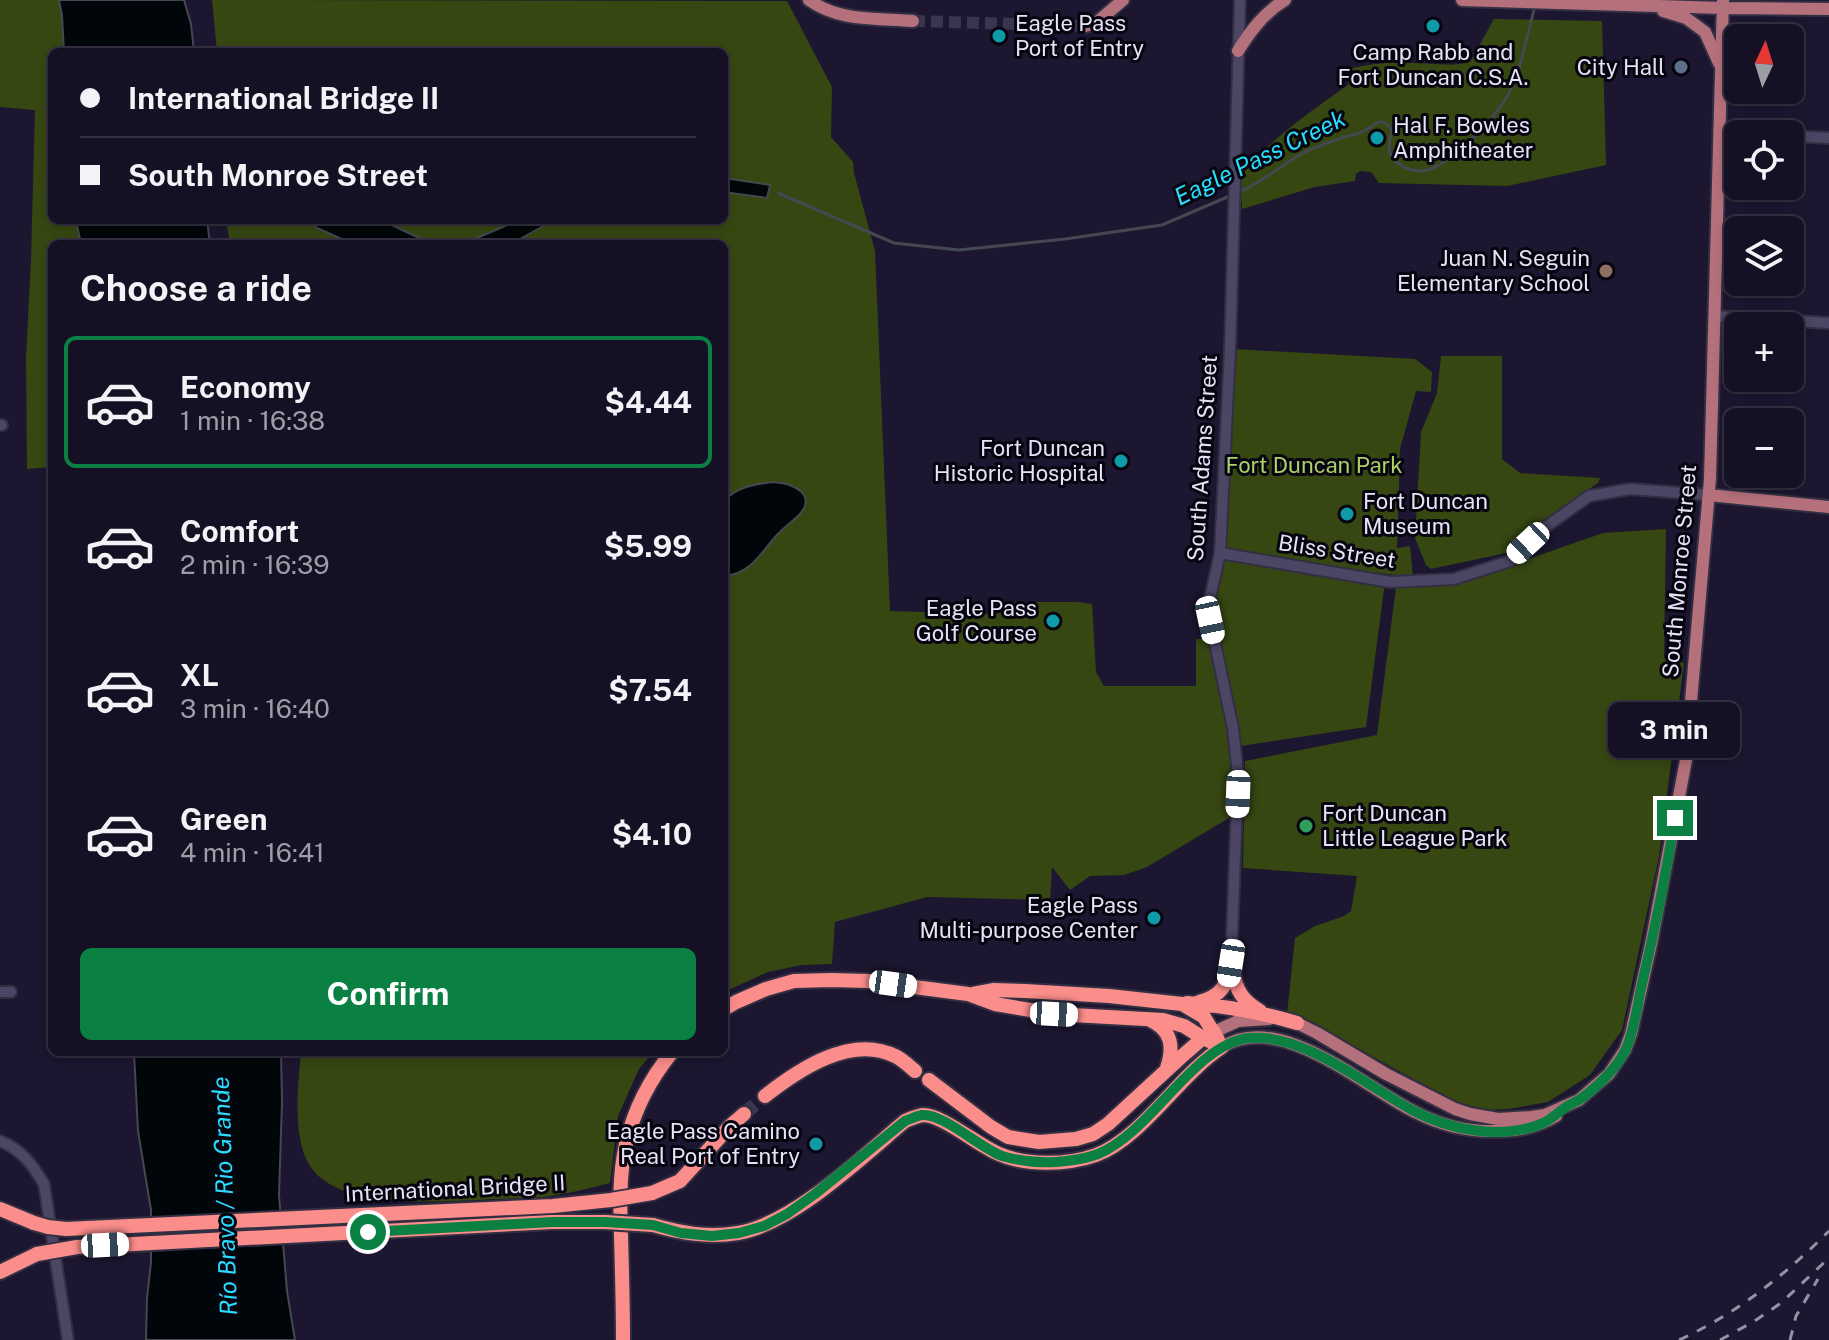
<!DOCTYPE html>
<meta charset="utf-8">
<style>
:root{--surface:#151024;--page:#221e31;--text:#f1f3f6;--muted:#9d9da6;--line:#343041;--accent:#0b8043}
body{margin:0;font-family:"Public Sans",sans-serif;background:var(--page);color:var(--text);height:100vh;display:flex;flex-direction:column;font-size:30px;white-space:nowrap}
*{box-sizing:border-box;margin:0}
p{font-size:26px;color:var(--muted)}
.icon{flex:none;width:44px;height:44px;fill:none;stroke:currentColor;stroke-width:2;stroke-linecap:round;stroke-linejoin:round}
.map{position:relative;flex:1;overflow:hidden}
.side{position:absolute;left:48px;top:240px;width:680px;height:816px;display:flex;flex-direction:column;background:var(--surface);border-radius:12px;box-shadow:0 4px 12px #0003,0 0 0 2px var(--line)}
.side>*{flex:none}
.top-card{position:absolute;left:48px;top:48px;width:680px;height:176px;border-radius:12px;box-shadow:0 4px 12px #0003,0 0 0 2px var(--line);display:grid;align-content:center;height:176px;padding:0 32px;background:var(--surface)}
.needle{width:52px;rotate:4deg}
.fabs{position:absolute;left:1724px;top:24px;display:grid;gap:16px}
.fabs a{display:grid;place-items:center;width:80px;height:80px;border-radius:12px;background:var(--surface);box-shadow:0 4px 12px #0003,0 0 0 2px var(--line);font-size:40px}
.end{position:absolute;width:36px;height:36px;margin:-18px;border:10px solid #0b8043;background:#fff;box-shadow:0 0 0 4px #fff}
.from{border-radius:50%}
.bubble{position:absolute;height:56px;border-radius:12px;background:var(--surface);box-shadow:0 4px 12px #0003,0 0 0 2px var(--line);font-size:26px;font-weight:700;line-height:56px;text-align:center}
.car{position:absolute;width:24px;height:48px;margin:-24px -12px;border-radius:10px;box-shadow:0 0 6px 2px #0007;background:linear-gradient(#fff 24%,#345 0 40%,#fff 0 76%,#345 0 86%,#fff 0)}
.top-card b{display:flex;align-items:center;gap:28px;height:76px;font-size:30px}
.top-card b+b{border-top:2px solid var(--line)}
.top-card i{width:20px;height:20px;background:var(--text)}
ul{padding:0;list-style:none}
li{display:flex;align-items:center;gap:24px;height:132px;margin:0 16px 12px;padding:0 16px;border:4px solid transparent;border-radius:12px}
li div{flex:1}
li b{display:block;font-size:30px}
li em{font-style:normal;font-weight:700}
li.on{border-color:var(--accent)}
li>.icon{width:72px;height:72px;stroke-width:1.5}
h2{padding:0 32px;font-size:36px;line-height:96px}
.primary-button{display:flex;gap:16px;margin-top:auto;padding:16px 32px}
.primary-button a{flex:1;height:92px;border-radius:12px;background:var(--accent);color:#fff;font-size:32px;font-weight:700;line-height:92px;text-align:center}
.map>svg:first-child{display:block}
.green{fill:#364712}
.water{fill:#000609;stroke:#454850;stroke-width:2}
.pier{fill:#1c1630}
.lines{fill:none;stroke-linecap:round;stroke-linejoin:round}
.stream{stroke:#454850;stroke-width:3}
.major-tunnel{stroke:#3a354e;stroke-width:12;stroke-dasharray:12 6;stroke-linecap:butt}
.highway-tunnel{stroke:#3a354e;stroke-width:14;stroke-dasharray:14 7;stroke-linecap:butt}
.minor-casing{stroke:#332f43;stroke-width:14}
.major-casing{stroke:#332f43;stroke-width:16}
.highway-casing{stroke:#332f43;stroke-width:18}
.minor{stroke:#4b4664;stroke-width:10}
.major{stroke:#b5717b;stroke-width:12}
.highway{stroke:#fb8d8b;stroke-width:14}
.rail{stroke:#9591a7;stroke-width:3;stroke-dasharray:10 10;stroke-linecap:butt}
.highway-bridge-casing{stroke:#332f43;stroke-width:18;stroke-linecap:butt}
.highway-bridge{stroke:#fb8d8b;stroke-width:14}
.route{stroke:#0b8043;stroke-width:10}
.culture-dot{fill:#0f9aa8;stroke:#06050f;stroke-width:3}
.service-dot{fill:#5c6f8a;stroke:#06050f;stroke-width:3}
.education-dot{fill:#8d6e63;stroke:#06050f;stroke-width:3}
.leisure-dot{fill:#2e9e5b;stroke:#06050f;stroke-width:3}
.labels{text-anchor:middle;stroke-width:6;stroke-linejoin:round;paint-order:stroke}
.poi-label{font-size:22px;fill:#e5e3f5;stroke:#06050f;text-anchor:end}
.street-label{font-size:22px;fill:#e5e3f5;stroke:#06050f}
.park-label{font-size:22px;fill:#abd168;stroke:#06050f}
.water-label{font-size:24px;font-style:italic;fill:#28ddfd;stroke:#06050f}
</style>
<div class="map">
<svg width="1829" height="1340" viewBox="0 0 1829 1340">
<rect width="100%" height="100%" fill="#1c1630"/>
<path class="green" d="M 0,0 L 59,0 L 62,15 L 64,52 L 52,52 L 52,220 L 76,220 L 81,244 L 52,244 L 52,467 L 27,469 L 26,357 L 31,259 L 35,110 L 0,107 Z
M 212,0 L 787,1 L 832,87 L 831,137 L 853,162 L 854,173 L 875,251 L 890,611 L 993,614 L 994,602 L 1079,602 L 1092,604 L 1096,672 L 1104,686 L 1196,686 L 1196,639 L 1209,638 L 1230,741 L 1233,770 L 1234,815 L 1147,867 L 1124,875 L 1090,876 L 1070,890 L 1052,867 L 1050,900 L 927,897 L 835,922 L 832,964 L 802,965 L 768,972 L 724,992 L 724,244 L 230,244 L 226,220 L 724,220 L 724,52 L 217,52 Z
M 1494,19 L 1602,21 L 1606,165 L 1507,186 L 1379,183 L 1371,172 L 1360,171 L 1356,174 L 1355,181 L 1315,187 L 1242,209 L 1240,174 C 1272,139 1309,112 1348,85 L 1350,69 C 1370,63 1391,62 1413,63 C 1433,63 1450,67 1470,62 Z
M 1233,349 L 1415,359 L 1432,372 L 1431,392 L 1416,391 L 1400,449 L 1397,548 L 1410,546 L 1413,577 L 1345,569 L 1224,549 Z
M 1441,356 L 1502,356 L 1502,459 L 1520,473 L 1600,478 L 1598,483 L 1540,524 L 1506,553 L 1431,569 L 1426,565 L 1415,538 L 1421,432 L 1437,393 Z
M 1666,529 L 1664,658 L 1684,663 L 1659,856 L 1622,1030 L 1590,1075 L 1548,1102 L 1509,1109 L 1487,1110 L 1454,1101 L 1333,1035 L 1287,1014 L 1295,938 L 1315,926 L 1344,916 L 1351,911 L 1357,876 L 1243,868 L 1245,761 L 1377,735 L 1396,587 L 1457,584 L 1603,533 Z
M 1251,558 L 1385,581 L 1366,727 L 1241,746 L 1215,607 L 1225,561 Z
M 301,1052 L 653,1052 L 639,1069 L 618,1116 L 610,1183 C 593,1187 575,1192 557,1195 C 537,1199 516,1198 496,1199 C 448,1201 339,1212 310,1166 C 292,1139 298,1084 301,1052 Z"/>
<path class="water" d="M 59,0 L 184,0 L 191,24 L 194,52 L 64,52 L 62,15 Z
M 724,178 L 770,185 L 767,198 L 724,192 Z
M 76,220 L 207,220 L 210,244 L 81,244 Z
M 306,220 L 381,220 L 432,244 L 353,244 L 317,228 Z
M 519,220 L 554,220 L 511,244 L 463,244 Z
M 773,482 C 790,483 819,493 799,515 C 792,522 783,528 776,536 C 760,554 750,574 724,576 L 724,501 C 737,487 754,484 773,482 Z
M 134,1052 L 281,1052 L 282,1102 L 279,1195 L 287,1291 L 295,1340 L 146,1340 L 147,1298 L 151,1262 L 151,1210 L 138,1131 Z"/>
<path class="pier" d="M 284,1212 L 288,1245 L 147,1252 L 148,1230 Z"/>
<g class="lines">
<path class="stream" d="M 1239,192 C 1262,183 1281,165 1303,153 C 1314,148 1327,143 1338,139 C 1346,136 1355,135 1362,132 C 1374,127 1382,112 1392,131 C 1389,144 1385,154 1398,163 C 1404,168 1413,171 1421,171 C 1446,170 1486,126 1501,106 C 1521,78 1525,40 1535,7
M 778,193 L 894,243 L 959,250 L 1065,239 L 1162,225 L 1232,195"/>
<path class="major-tunnel" d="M 913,21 L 1085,26"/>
<path class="highway-tunnel" d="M 744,1114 L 765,1096"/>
<g class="minor-casing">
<path id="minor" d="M 1718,131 L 1763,134
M 1790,136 L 1829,138
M 1715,316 L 1829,323
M 0,425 L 2,425
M 1220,553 L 1390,582 L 1454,579 L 1510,561 L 1547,526 L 1589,496 L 1630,489 L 1709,495
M 1231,963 L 1238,775 L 1233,728 L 1210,620 L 1210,598 L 1220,553 L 1230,349 L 1240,0
M 0,992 L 11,992
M 0,1141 C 22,1150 32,1164 44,1184 L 68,1340"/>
</g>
<g class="major-casing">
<path id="major" d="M 809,0 C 839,22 878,18 913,21
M 1462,0 L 1723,8 L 1829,9
M 1663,11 L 1686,18 L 1705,32 L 1719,63
M 1085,26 L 1096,23 L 1123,0
M 1238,51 C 1251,30 1264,13 1285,0
M 1709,495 L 1829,507
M 1287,1021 L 1297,1023 L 1317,1033 L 1386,1074 L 1455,1109 L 1470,1114 L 1498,1119 L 1531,1117 L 1545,1115 L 1579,1100 L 1609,1074 L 1625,1050 L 1631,1034 L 1651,944 L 1686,760 L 1710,479 L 1723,0
M 1214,1032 L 1238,1021 L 1269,1019
M 1222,1047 C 1280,1010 1364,1087 1415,1112 C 1440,1125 1469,1132 1498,1131 C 1519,1131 1538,1127 1556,1116"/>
</g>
<g class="highway-casing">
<path id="highway" d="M 1233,971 C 1236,991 1243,1001 1260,1011
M 973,994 L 994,990 L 1025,991 L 1109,996 L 1182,1004 L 1204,1017 L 1218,1040
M 1199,1002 C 1222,996 1228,984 1231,963
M 1187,1003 C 1225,1006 1261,1012 1297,1023
M 724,1009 L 736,1002 L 766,989 L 794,981 L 831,980 L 868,981 L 968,994 L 995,1004 L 1054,1014 L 1163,1020 L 1184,1026 L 1203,1038 L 1222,1047
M 1150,1020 C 1172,1030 1174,1047 1167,1068
M 929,1080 L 991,1127 L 1008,1137 L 1039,1142 L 1076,1139 L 1093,1134 L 1108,1124 L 1181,1057 L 1203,1038 L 1214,1032
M 765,1096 C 798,1070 851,1034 895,1056 C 902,1059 909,1066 915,1071
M 652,1193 L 680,1181 L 730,1126 L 744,1114
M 0,1209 L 34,1223
M 653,1225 C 681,1233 708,1238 738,1233 C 793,1224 862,1157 905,1121 C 910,1119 917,1116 923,1115 C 941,1114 979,1146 999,1154 C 1026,1166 1068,1165 1096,1155 C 1142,1138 1179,1075 1222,1047
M 0,1272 L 37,1254
M 623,1340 C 623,1305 622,1271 621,1236 C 620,1206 619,1174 626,1144 C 634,1110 650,1079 672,1052"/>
</g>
<use href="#minor" class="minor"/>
<use href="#major" class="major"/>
<use href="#highway" class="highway"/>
<path class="rail" d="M 1679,1340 C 1736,1314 1785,1275 1829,1231
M 1720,1340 L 1753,1322 L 1781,1303 L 1829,1258
M 1790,1340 L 1796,1316 L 1818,1279"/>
<g class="highway-bridge-casing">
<path id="highway-bridge" d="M 34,1223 L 48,1227 L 66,1229 L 553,1206 L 611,1200 L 652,1193
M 37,1254 L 77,1247 L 552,1222 L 605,1222 L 653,1225"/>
</g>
<use href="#highway-bridge" class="highway-bridge"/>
</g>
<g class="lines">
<path class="route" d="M 368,1232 L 552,1222 L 605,1222 L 653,1225 L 681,1233 L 712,1236 L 739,1233 L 764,1226 L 787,1214 L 815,1194 L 905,1121 C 910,1119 917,1116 922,1115 C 943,1113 980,1148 1002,1156 C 1019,1161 1039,1163 1056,1162 C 1070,1161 1085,1159 1098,1154 C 1152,1132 1194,1044 1249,1038 C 1303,1033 1366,1085 1412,1110 C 1449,1130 1501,1140 1541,1124 C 1551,1120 1557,1113 1566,1107 C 1571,1103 1577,1102 1582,1098 C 1599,1085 1617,1068 1626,1049 C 1635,1029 1637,1006 1642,984 C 1655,929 1666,874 1675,818"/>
</g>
<g class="culture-dot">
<circle cx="1433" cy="26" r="8"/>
<circle cx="999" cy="36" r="8"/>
<circle cx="1377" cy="138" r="8"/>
<circle cx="1121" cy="461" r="8"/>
<circle cx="1347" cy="514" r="8"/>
<circle cx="1053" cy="621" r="8"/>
<circle cx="1154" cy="918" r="8"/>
<circle cx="816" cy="1144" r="8"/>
</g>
<circle class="service-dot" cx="1681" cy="67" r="8"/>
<circle class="education-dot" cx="1606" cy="271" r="8"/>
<circle class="leisure-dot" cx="1306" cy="826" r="8"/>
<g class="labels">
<g class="poi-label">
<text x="1015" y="31" text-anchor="start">Eagle Pass<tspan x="1015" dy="25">Port of Entry</tspan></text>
<text x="1433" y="60" text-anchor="middle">Camp Rabb and<tspan x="1433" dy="25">Fort Duncan C.S.A.</tspan></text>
<text x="1665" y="75">City Hall</text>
<text x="1393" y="133" text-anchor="start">Hal F. Bowles<tspan x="1393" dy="25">Amphitheater</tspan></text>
<text x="1590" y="266">Juan N. Seguin<tspan x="1590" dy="25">Elementary School</tspan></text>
<text x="1105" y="456">Fort Duncan<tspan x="1105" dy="25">Historic Hospital</tspan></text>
<text x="1363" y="509" text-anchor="start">Fort Duncan<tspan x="1363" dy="25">Museum</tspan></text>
<text x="1037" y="616">Eagle Pass<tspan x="1037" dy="25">Golf Course</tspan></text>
<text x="1322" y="821" text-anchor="start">Fort Duncan<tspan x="1322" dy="25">Little League Park</tspan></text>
<text x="1138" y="913">Eagle Pass<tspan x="1138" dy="25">Multi-purpose Center</tspan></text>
<text x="800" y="1139">Eagle Pass Camino<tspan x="800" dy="25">Real Port of Entry</tspan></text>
</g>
<g class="street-label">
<text transform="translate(1202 458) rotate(-86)" y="8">South Adams Street</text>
<text transform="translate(1337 551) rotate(9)" y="8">Bliss Street</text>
<text transform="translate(1679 571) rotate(-85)" y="8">South Monroe Street</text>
<text transform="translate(455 1188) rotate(-3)" y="8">International Bridge II</text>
</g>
<g class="park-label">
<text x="1314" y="473">Fort Duncan Park</text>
</g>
<g class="water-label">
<text transform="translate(1260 158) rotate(-26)" y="8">Eagle Pass Creek</text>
<text transform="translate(225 1196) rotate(-92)" y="8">Río Bravo / Rio Grande</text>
</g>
</g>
</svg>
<div class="fabs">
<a><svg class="needle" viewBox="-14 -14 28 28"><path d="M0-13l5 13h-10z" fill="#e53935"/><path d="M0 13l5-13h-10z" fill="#9d9da6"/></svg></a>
<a><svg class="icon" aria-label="locate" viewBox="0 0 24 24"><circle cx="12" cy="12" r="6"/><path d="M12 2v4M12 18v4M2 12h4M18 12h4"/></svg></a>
<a><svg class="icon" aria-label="layers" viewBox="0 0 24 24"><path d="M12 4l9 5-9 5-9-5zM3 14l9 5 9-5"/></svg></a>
<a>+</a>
<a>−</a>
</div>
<i class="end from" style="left:368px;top:1232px"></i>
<i class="end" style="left:1675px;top:818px"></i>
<div class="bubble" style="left:1608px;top:702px;width:132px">3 min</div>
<i class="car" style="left:1528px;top:543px;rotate:227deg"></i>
<i class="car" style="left:1210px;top:620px;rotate:168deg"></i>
<i class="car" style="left:1238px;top:794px;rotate:182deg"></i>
<i class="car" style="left:1231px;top:963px;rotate:189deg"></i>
<i class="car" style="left:893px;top:984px;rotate:98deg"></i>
<i class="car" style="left:1054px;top:1014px;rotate:93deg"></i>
<i class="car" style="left:105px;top:1245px;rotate:87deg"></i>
<div class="top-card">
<b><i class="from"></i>International Bridge II</b>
<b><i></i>South Monroe Street</b>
</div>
<section class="side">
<h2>Choose a ride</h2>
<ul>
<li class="on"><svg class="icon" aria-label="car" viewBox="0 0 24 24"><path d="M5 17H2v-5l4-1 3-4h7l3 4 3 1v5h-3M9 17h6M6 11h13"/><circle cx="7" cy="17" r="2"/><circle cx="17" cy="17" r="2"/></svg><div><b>Economy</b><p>1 min · 16:38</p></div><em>$4.44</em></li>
<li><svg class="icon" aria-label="car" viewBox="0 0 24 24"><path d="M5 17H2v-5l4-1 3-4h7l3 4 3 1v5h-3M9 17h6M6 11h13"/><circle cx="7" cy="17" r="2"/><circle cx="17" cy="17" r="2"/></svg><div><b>Comfort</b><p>2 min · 16:39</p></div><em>$5.99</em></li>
<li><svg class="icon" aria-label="car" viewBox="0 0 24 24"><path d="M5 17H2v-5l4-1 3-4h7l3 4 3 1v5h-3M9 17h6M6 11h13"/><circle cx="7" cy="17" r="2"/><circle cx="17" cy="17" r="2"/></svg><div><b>XL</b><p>3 min · 16:40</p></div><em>$7.54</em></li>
<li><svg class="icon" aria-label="car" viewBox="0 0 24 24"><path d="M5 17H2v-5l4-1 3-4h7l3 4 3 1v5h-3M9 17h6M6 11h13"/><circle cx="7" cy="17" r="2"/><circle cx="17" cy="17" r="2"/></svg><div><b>Green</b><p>4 min · 16:41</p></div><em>$4.10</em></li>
</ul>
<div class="primary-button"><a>Confirm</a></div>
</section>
</div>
